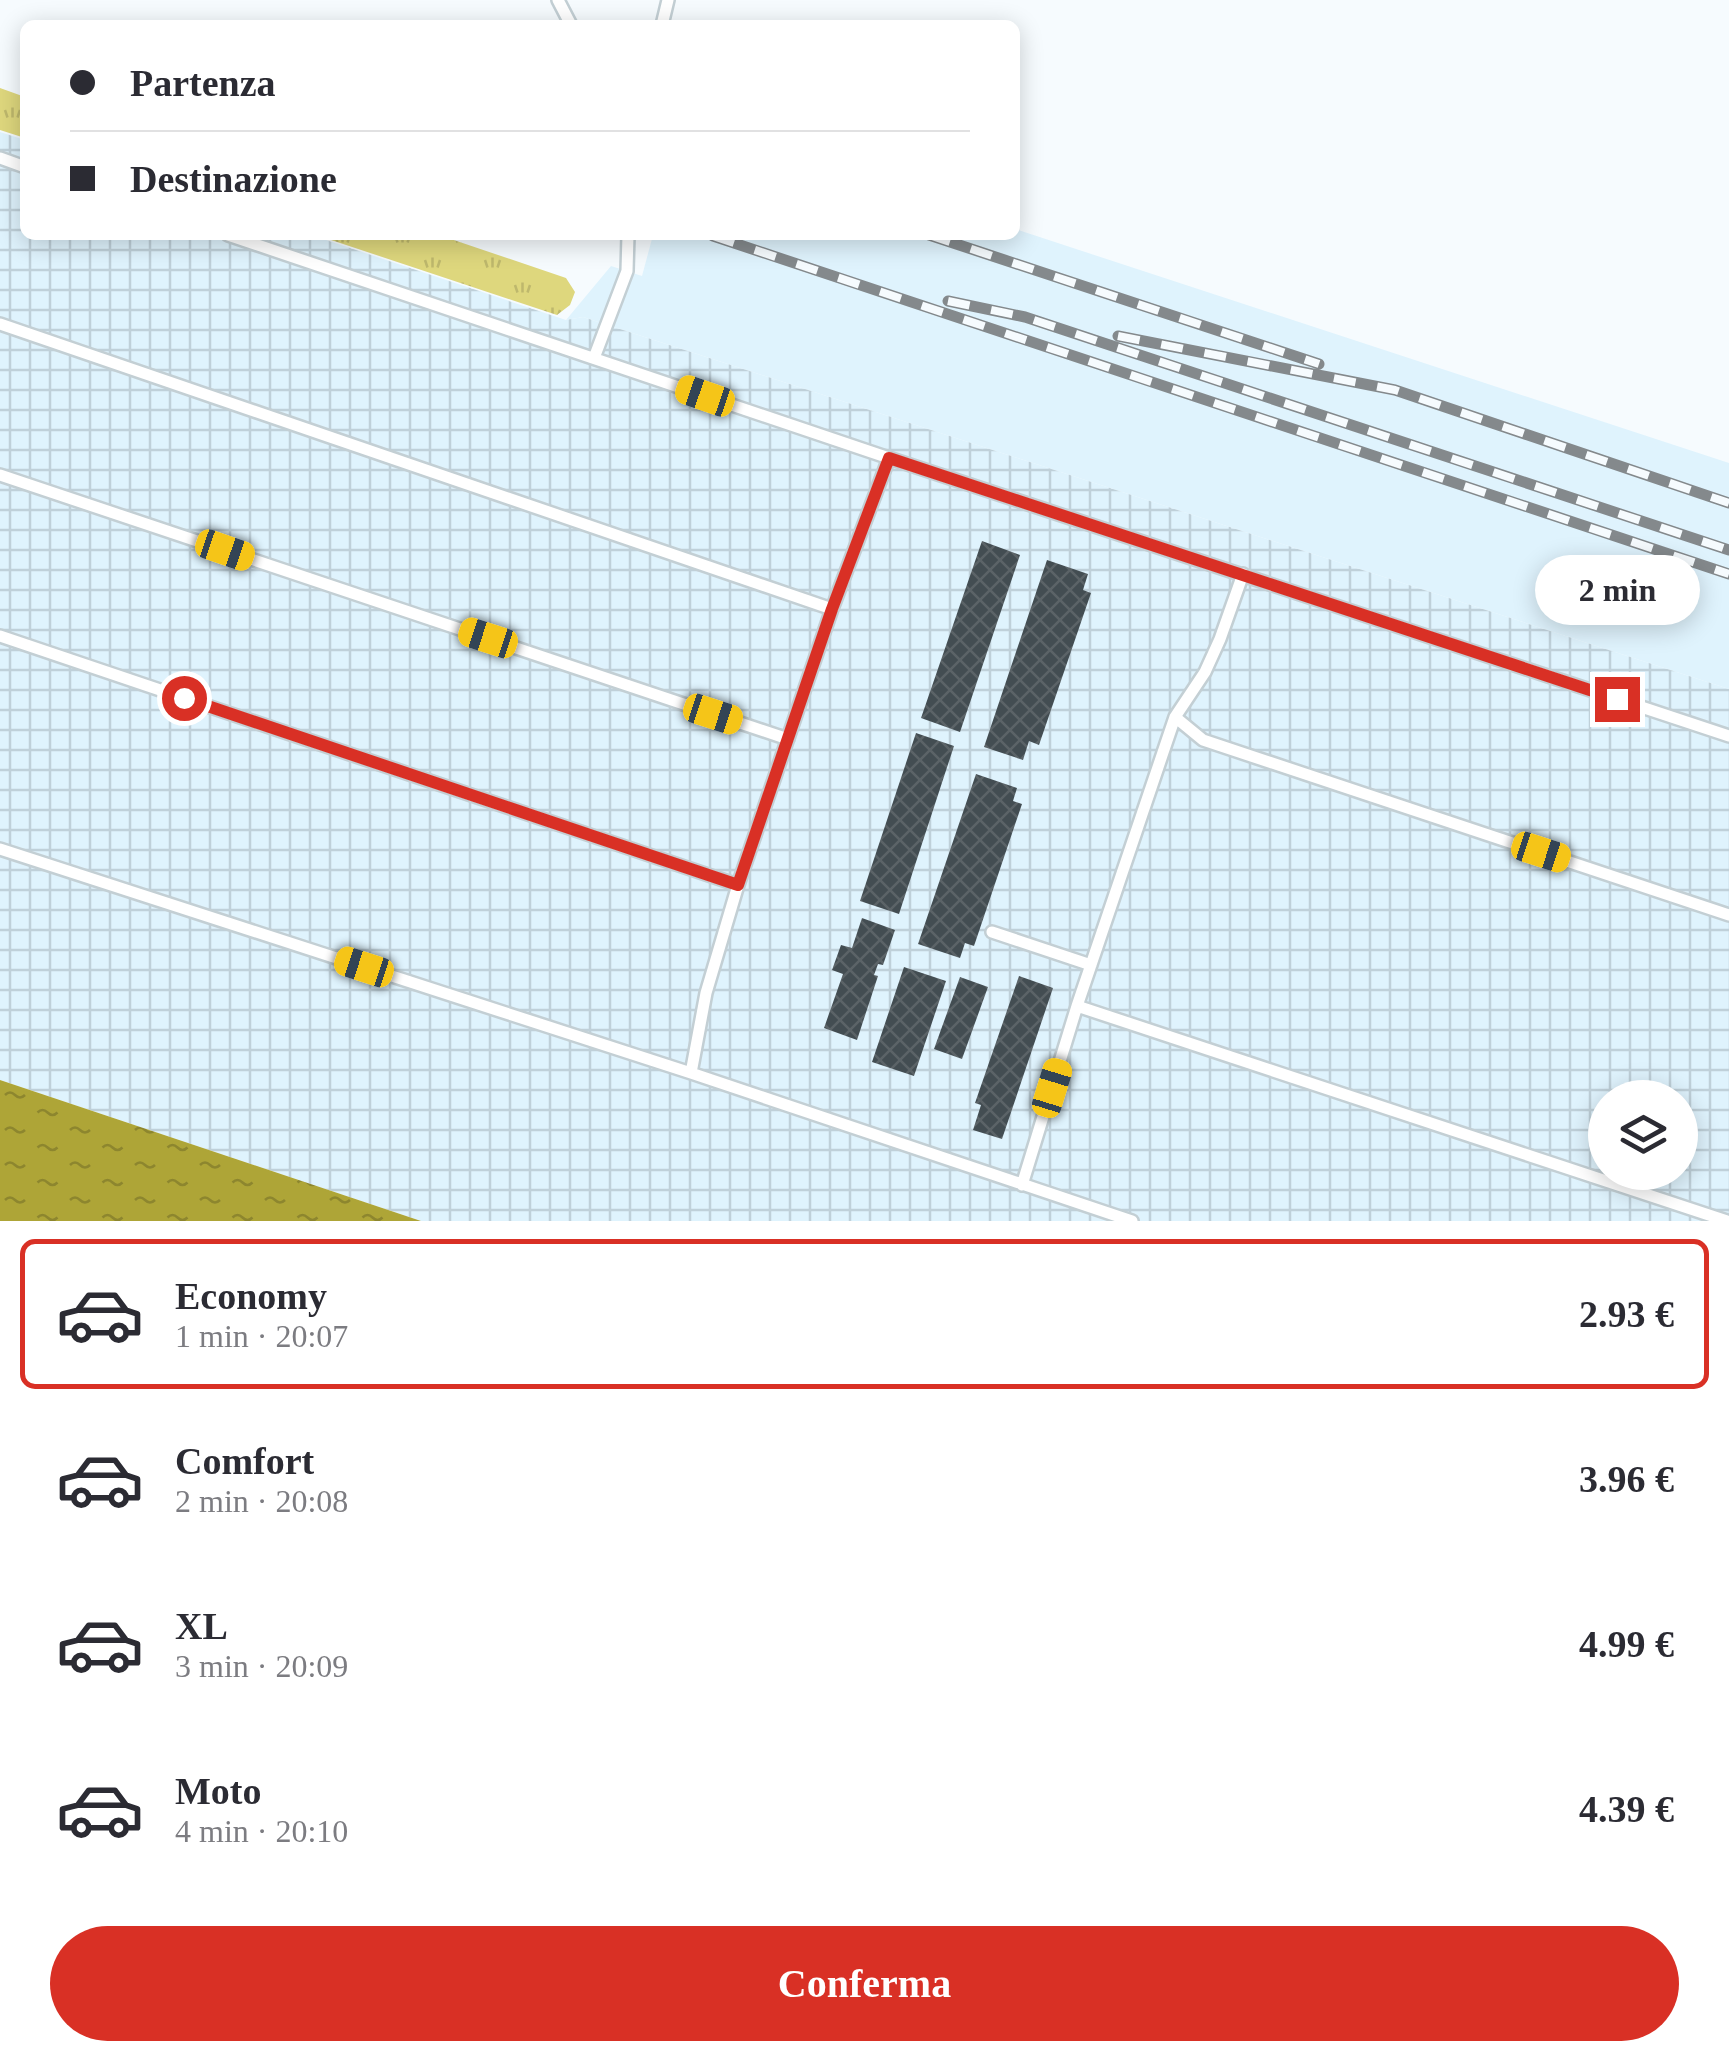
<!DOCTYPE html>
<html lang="it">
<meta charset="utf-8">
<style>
:root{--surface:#fff;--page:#f2f2f3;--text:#2b2b33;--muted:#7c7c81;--line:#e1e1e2;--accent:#d93025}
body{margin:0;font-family:Georgia,serif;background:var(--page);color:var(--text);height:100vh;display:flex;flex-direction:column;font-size:38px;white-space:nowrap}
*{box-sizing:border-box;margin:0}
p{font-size:32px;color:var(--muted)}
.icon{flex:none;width:55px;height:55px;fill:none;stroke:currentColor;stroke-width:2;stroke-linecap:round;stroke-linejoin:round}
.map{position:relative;height:1221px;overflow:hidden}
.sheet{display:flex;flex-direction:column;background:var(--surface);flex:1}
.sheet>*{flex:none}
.hud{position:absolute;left:20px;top:20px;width:1000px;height:220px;border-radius:15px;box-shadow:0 5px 25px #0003;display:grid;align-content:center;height:220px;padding:0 50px;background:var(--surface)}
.buttons{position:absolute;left:1588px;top:1080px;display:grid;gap:20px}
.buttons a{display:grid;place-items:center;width:110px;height:110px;border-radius:50%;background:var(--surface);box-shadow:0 5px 25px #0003;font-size:50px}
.end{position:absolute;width:45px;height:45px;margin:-22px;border:12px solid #d93025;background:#fff;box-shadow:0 0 0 5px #fff}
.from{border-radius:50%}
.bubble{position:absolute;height:70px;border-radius:35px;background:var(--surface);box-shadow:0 5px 25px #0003;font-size:32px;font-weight:700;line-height:70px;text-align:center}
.car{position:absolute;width:30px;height:60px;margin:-30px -15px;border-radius:12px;box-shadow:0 0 8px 2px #0007;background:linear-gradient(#f5c518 24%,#345 0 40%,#f5c518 0 76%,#345 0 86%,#f5c518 0)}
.hud b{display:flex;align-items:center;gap:35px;height:95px;font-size:38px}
.hud b+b{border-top:2px solid var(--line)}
.hud i{width:25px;height:25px;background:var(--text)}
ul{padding:18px 0 0;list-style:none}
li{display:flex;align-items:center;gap:30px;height:150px;margin:0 20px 15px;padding:0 30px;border:5px solid transparent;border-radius:15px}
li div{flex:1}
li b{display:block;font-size:38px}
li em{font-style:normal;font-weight:700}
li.active{border-color:var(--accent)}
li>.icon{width:90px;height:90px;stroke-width:1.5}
.button{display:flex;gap:20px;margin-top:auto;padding:20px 50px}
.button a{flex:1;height:115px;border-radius:60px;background:var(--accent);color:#fff;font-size:40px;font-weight:700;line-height:115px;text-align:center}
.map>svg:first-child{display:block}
.built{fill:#dff3fd}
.industrial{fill:url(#industrial-grid);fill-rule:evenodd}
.grass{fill:url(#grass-tufts)}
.water{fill:url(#water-ripples)}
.building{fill:url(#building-cross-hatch)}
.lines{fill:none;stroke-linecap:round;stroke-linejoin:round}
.lane-casing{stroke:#c3cfd4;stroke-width:16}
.lane{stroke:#fff;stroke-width:11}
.rail-casing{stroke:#84898c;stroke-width:11}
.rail{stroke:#f6fbfe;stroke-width:8;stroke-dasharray:22;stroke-linecap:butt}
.route{stroke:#d93025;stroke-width:12}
</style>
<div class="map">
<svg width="1729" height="1221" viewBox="0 0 1729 1221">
<defs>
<pattern id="industrial-grid" width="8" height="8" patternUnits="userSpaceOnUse" patternTransform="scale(2.5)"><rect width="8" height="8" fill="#dff3fd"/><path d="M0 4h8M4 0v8" fill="none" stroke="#bfd0d9"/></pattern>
<pattern id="grass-tufts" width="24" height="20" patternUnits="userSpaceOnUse" patternTransform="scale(2.5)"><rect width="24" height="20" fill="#ded77d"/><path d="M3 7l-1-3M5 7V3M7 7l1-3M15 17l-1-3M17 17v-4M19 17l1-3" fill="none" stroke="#beb86c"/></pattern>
<pattern id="water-ripples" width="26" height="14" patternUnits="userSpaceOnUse" patternTransform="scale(2.5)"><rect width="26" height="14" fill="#aea537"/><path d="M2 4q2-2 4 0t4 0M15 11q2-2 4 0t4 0" fill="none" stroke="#8d862e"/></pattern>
<pattern id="building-cross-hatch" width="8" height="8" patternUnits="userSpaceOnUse" patternTransform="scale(2.5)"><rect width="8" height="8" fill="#434d52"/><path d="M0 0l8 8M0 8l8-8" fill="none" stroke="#5b6367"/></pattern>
</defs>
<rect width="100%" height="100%" fill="#f6fbfe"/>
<path class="built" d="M 1015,229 L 1729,463 L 1729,689 L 583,317 L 566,320 L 611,266 L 642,276 L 653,235 L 1015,235 Z"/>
<path class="industrial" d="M 0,132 L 25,140 L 25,235 L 311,235 L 566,320 L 583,317 L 1729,689 L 1729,1221 L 421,1221 L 0,1080 ZM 1605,1098 L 1680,1098 L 1680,1172 L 1605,1172 Z"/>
<path class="grass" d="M 0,88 L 25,97 L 25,138 L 0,130 Z
M 316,235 L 439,235 L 566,278 L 575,292 L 570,305 L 557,315 Z"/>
<path class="water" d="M 0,1080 L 421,1221 L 0,1221 Z"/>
<path class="building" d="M 982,541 L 1020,555 L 960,732 L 921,718 Z
M 1047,560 L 1088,574 L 1083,590 L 1091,593 L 1039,745 L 1029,741 L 1023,760 L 984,747 Z
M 916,733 L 954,746 L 899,914 L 860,901 Z
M 976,774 L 1017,788 L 1013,801 L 1022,804 L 974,946 L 965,943 L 960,958 L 918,944 Z
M 862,918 L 895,930 L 883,965 L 878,964 L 874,975 L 878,976 L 857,1040 L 824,1028 L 843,974 L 832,970 L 841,945 L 852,948 Z
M 904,967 L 946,981 L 914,1076 L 872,1062 Z
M 1019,976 L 1053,988 L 1002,1139 L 973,1130 L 981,1105 L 975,1103 Z
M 960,977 L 988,987 L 962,1059 L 934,1049 Z"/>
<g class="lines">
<g class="lane-casing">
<path id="lane" d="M 558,0 L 571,25
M 662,25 L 668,0
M 0,158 L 25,167
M 228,235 L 889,458 L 1729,736
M 0,324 L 832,609
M 594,358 L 627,271 L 628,235
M 0,475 L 788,739
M 0,636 L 738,885
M 1175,717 L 1203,740 L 1729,915
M 0,849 L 691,1073 L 1132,1221
M 992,932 L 1091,965
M 1077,1006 L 1727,1221
M 691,1073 L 706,993 L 738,885 L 832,609 L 889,458
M 1022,1185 L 1077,1006 L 1175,717 L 1205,672 L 1220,639 L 1243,574"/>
</g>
<use href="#lane" class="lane"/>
<g class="rail-casing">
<path id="rail" d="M 929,235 L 1319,364
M 713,236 L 1729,574
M 948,301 L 1025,317 L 1729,550
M 1118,336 L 1395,390 L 1729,503"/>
</g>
<use href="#rail" class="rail"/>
</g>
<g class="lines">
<path class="route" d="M 184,698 L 738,885 L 832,609 L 889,458 L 1617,699"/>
</g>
</svg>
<div class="buttons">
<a><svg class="icon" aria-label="layers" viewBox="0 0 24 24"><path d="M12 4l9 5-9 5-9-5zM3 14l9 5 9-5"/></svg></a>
</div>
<i class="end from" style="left:184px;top:698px"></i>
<i class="end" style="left:1617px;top:699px"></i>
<div class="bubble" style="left:1535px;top:555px;width:165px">2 min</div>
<i class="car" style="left:705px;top:396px;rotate:289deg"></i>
<i class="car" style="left:225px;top:550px;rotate:109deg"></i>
<i class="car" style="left:488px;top:638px;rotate:288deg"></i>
<i class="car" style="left:713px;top:714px;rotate:108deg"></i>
<i class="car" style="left:1541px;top:852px;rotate:108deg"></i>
<i class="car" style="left:364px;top:967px;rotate:288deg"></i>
<i class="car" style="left:1052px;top:1088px;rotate:17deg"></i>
<div class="hud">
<b><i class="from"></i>Partenza</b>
<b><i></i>Destinazione</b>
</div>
</div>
<section class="sheet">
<ul>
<li class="active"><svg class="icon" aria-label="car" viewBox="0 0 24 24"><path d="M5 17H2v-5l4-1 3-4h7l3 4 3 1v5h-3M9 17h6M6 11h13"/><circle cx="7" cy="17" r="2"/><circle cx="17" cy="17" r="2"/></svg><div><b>Economy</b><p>1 min · 20:07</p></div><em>2.93 €</em></li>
<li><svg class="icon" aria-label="car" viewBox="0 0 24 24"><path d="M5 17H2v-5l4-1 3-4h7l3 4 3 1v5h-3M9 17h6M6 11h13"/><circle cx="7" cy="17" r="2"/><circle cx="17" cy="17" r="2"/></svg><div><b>Comfort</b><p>2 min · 20:08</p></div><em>3.96 €</em></li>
<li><svg class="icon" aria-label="car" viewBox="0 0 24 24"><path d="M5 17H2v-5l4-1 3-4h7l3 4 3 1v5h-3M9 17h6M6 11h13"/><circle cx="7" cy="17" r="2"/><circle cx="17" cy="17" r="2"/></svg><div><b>XL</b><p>3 min · 20:09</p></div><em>4.99 €</em></li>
<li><svg class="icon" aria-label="car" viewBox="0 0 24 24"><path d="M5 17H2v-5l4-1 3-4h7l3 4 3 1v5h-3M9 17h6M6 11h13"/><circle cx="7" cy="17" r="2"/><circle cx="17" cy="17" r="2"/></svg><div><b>Moto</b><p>4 min · 20:10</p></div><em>4.39 €</em></li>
</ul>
<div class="button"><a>Conferma</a></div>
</section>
